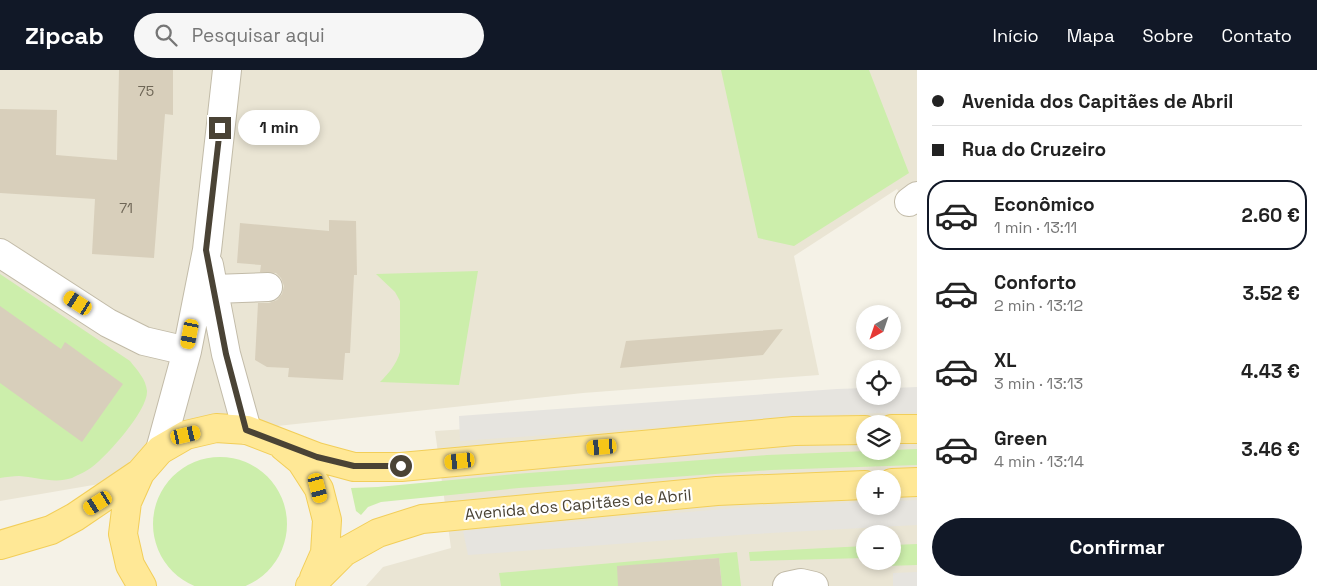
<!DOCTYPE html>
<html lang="pt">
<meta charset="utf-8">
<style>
:root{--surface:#fff;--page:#f6f6f6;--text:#222;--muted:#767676;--line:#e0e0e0;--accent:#111827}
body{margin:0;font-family:"Space Grotesk",sans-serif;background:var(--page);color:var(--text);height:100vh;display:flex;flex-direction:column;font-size:19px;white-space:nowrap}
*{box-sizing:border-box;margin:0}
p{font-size:16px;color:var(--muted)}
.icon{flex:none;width:28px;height:28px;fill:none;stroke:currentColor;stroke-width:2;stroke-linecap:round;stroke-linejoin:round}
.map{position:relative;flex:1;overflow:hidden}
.details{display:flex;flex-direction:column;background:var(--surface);width:400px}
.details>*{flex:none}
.top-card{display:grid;align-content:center;height:110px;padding:0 15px;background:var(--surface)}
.needle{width:32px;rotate:220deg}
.tools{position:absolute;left:856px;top:235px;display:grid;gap:10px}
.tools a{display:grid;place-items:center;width:45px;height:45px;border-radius:50%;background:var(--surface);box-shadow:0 2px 8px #0003;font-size:25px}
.end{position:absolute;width:22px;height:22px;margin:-11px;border:6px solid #4a4335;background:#fff;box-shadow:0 0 0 2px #fff}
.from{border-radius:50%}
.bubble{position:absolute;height:35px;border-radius:18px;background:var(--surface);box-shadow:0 2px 8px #0003;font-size:16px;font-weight:600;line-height:35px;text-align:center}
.car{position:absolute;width:15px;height:30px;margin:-15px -8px;border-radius:6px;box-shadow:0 0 4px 1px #0007;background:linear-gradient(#f5c518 24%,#345 0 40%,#f5c518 0 76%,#345 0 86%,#f5c518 0)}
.top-card b{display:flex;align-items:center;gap:18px;height:48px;font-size:19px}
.top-card b+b{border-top:1px solid var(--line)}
.top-card i{width:12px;height:12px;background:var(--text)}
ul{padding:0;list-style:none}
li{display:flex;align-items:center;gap:15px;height:70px;margin:0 10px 8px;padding:0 5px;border:2px solid transparent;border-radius:20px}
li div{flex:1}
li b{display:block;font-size:19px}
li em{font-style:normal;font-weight:600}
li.current{border-color:var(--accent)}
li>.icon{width:45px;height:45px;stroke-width:1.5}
.cta{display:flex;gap:10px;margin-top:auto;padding:10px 15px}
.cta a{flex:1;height:58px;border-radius:30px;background:var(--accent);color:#fff;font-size:20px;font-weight:600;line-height:58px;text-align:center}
header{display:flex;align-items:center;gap:30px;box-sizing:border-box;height:70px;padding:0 25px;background:var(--accent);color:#fff}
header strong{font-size:24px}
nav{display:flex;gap:28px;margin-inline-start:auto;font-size:18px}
.search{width:350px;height:45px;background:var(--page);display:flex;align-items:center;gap:12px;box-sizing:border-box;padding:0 18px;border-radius:28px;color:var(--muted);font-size:19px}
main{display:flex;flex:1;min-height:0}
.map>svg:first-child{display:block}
.residential{fill:#eae5d4;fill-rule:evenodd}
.green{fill:#cceeab}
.parking{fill:#e6e4df}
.building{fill:#d8cfbb}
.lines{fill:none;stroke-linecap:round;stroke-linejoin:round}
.minor-casing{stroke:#c2bba8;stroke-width:30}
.major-casing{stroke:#f2ce59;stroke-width:30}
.minor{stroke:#fff;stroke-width:28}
.major{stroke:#ffe896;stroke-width:28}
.route{stroke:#4a4335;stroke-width:6}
.labels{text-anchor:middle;stroke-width:4.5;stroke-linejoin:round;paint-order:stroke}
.number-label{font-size:14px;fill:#6e6656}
.street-label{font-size:16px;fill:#4a4335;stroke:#fff}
</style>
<header>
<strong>Zipcab</strong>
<div class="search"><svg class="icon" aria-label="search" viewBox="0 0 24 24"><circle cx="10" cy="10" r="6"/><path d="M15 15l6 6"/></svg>Pesquisar aqui</div>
<nav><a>Início</a><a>Mapa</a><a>Sobre</a><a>Contato</a></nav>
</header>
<main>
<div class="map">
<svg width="917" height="516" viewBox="0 0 917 516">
<rect width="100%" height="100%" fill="#f5f2e7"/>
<path class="residential" d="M 0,0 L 917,0 L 917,141 L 913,143 L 897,119 L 794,186 L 819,305 L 583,323 L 204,364 L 105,413 L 0,431 Z
M 917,330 L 917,516 L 366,516 L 383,497 L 451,478 L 435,361 ZM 865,354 L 892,354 L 892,381 L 865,381 ZM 865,409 L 892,409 L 892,436 L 865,436 ZM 865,464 L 892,464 L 892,491 L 865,491 Z"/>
<path class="green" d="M 721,0 L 869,0 L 909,103 L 794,176 L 758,168 Z
M 478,201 L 459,315 L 380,312 C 389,303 396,295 400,282 L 400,231 L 395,222 L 376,204 Z
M 0,204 L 130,291 C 137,300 146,309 147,321 C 148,340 108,385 92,397 C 87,401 78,405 72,408 C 54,414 37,407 19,406 C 13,406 6,407 0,408 Z
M 917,379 L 917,395 L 771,400 L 519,418 L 381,432 L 368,437 L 361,445 L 356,441 L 351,418 L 378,417 L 515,404 L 767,385 Z
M153 454a67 67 0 1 1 134 0a67 67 0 1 1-134 0Z
M 917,474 L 917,495 L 887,496 L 879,491 L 892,491 L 893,475 Z
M 865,476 L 865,488 L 750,491 L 749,482 Z
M 737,482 L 741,516 L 722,516 L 719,488 L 627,496 L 629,516 L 501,516 L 499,503 Z"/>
<path class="parking" d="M 917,317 L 917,342 L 846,344 L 460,371 L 459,346 L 837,319 L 865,318 L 865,326 L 892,326 L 893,318 Z
M 917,430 L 917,455 L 753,464 L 468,485 L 463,461 L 747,437 L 865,432 L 865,436 L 892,436 L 893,431 Z
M 917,502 L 917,516 L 893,516 L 893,503 Z"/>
<path class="building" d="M 119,0 L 173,0 L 173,45 L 165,44 L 154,188 L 92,184 L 95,129 L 0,123 L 0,39 L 57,40 L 56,85 L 117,90 Z
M 329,150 L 356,151 L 357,205 L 354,205 L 350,283 L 345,283 L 343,310 L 288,307 L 289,298 L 267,297 L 255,290 L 258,233 L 269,233 L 277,230 L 282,224 L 284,216 L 281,208 L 276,203 L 260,202 L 261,195 L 237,193 L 240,153 L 329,161 Z
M 0,236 L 61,279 L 65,272 L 123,314 L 82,372 L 0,313 Z
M 783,259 L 763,285 L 620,298 L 626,271 Z
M 719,488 L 722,516 L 618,516 L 617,496 Z"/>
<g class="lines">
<g class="minor-casing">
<path id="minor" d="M 909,132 L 917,126
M 0,183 L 108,253 L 144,271 L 187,281
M 209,195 L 226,284 L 247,360
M 214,219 L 268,217
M 160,380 L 187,281 L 207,180 L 227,0
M 787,516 L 801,513 L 814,516"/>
</g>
<g class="major-casing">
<path id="major" d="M 892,359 L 917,359
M 284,377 L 301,391 L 319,419 L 327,450 L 325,483 L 314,508
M 140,403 L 127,432 L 123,464 L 130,495 L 142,516
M 892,413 L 917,412
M 0,475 L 51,460 L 75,447 L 140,403 L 160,380 L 186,365 L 216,358 L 247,360 L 317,387 L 354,397 L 401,397 L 794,361 L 865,360
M 310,516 L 344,482 L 378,463 L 422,449 L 717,421 L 865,415"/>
</g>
<use href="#minor" class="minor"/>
<use href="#major" class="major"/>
</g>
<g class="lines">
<path class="route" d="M 220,58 L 206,180 L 226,284 L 246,360 L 317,387 L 354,396 L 401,396"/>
</g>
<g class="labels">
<g class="number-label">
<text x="146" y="26">75</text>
<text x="126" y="143">71</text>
</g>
<g class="street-label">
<text transform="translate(578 434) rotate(-5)" y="6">Avenida dos Capitães de Abril</text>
</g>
</g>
</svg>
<div class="tools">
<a><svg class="needle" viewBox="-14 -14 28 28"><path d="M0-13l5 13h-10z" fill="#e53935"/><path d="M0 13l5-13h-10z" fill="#767676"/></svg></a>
<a><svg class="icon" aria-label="locate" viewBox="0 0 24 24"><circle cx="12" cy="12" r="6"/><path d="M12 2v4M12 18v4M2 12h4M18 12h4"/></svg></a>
<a><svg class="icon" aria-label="layers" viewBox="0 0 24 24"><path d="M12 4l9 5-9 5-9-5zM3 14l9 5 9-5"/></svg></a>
<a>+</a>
<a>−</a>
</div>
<i class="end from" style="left:401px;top:396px"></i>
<i class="end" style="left:220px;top:58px"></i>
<div class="bubble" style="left:238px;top:40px;width:82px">1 min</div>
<i class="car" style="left:78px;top:233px;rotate:303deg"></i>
<i class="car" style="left:190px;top:264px;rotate:191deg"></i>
<i class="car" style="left:186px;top:365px;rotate:77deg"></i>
<i class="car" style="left:602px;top:377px;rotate:265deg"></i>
<i class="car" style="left:460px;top:391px;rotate:264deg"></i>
<i class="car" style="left:318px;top:418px;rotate:165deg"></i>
<i class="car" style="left:98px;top:433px;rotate:238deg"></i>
</div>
<section class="details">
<div class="top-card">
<b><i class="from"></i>Avenida dos Capitães de Abril</b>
<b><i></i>Rua do Cruzeiro</b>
</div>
<ul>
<li class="current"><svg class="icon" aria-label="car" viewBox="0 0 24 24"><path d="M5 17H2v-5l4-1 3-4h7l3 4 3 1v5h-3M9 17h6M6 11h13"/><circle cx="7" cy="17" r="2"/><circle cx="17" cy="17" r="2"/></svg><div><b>Econômico</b><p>1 min · 13:11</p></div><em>2.60 €</em></li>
<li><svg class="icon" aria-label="car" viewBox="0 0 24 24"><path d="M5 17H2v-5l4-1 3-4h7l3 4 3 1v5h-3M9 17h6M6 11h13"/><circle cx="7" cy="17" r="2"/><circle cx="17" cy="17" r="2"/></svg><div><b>Conforto</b><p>2 min · 13:12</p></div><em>3.52 €</em></li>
<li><svg class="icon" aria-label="car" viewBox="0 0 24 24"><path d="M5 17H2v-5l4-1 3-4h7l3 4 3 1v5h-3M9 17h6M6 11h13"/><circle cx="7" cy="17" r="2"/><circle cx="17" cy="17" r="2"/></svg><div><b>XL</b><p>3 min · 13:13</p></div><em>4.43 €</em></li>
<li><svg class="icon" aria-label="car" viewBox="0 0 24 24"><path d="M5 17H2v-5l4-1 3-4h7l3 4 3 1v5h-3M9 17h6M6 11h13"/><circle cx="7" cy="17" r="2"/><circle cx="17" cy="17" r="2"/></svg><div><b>Green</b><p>4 min · 13:14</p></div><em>3.46 €</em></li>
</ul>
<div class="cta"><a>Confirmar</a></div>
</section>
</main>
